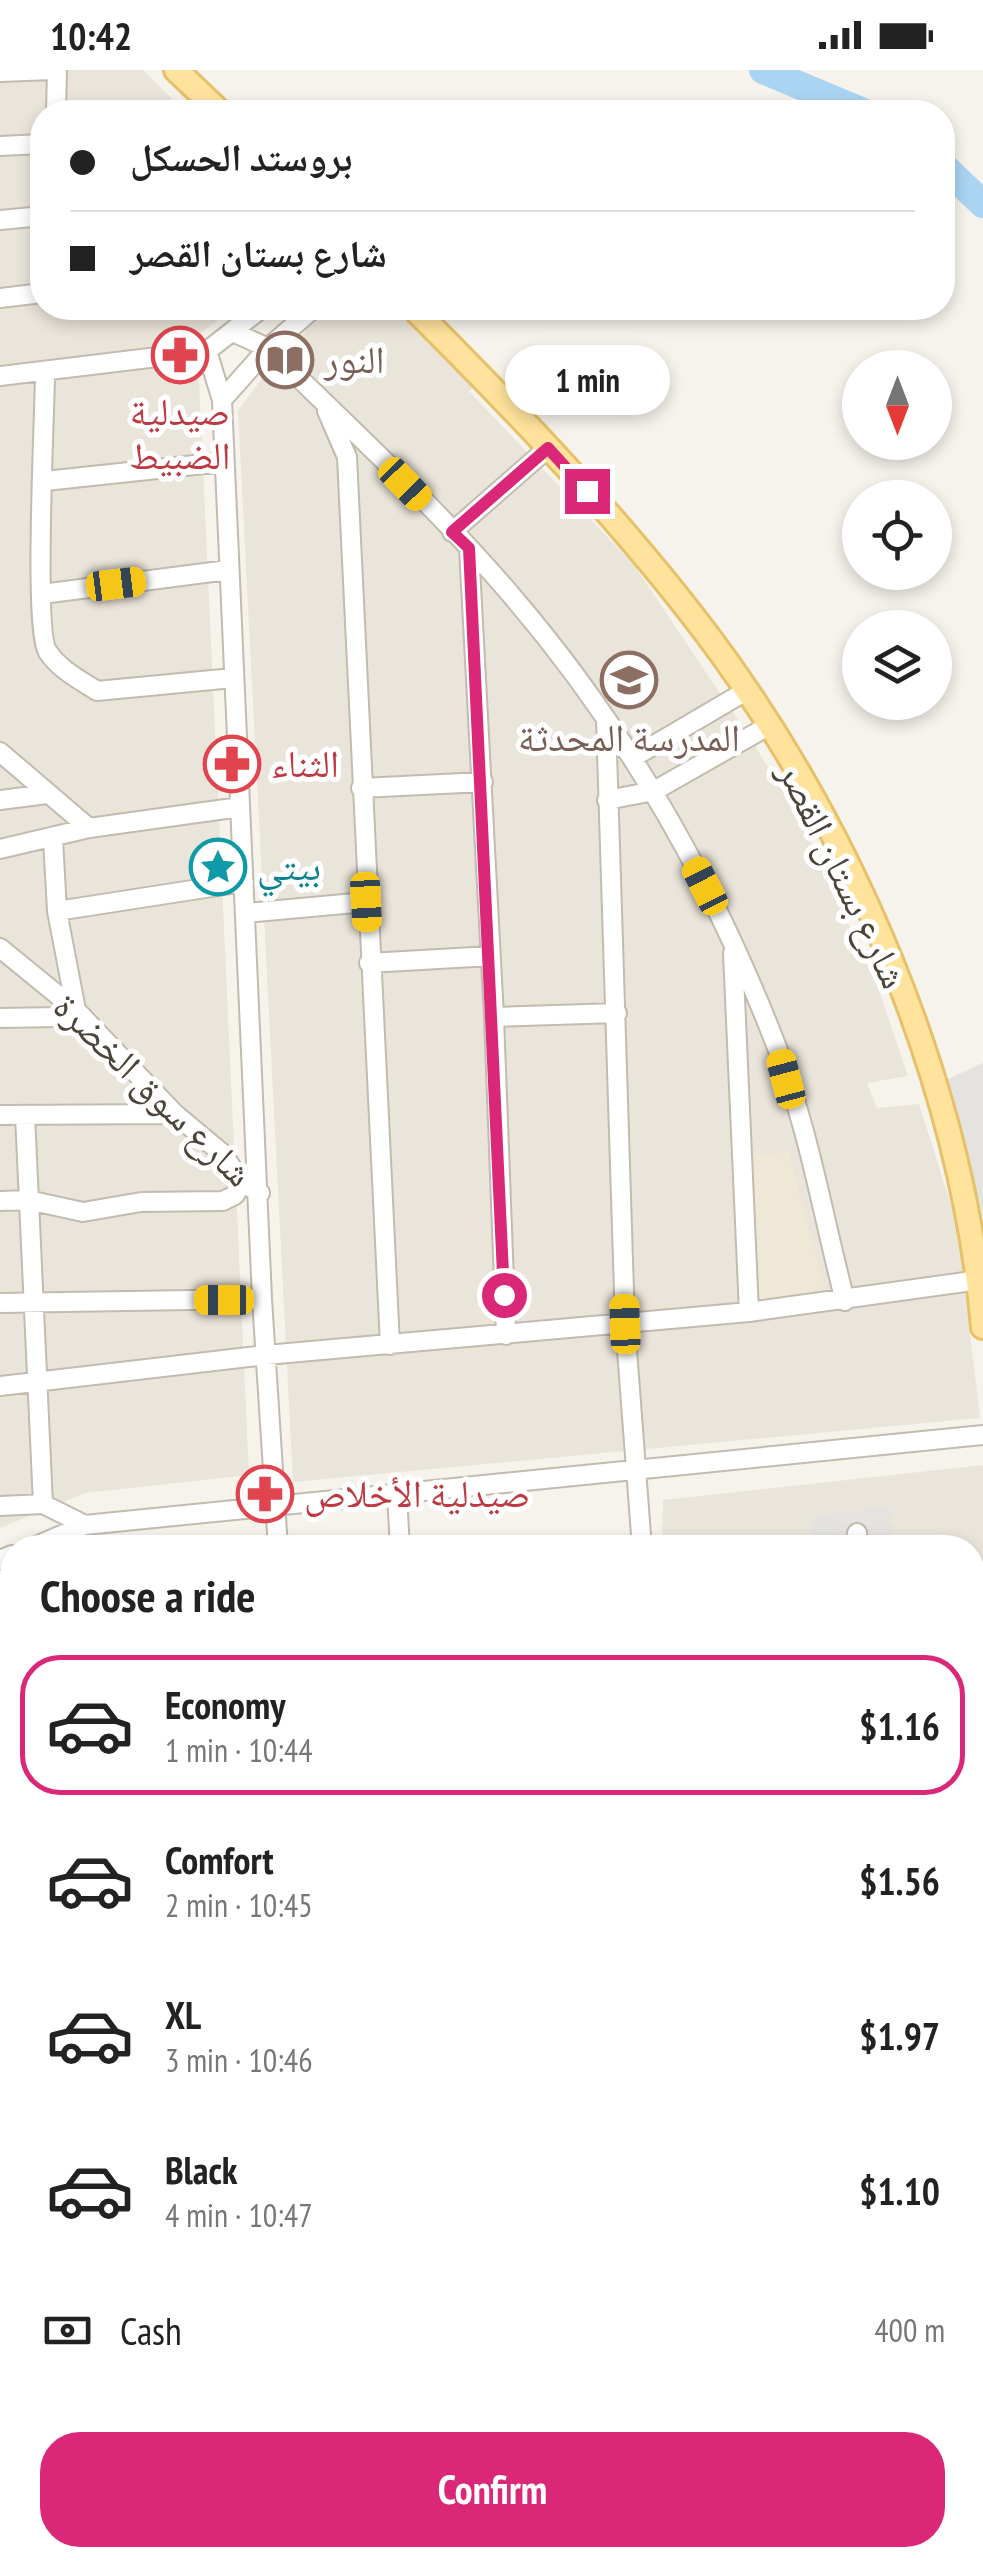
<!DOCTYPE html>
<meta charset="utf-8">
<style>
:root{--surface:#fff;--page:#f6f6f6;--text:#222;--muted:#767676;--line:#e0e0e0;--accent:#db2777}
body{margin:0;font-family:"PT Sans Narrow","Noto Naskh Arabic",sans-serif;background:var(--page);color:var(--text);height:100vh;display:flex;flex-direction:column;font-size:38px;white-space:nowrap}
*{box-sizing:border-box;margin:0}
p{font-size:32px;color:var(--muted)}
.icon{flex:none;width:55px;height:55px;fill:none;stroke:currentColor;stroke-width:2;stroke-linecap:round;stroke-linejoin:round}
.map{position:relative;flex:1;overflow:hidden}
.side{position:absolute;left:0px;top:1465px;width:985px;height:1032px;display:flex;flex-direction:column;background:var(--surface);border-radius:40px 40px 0 0;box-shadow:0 5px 15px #0003}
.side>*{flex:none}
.top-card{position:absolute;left:30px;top:30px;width:925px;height:220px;border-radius:40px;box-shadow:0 5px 15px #0003;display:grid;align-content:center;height:220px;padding:0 40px;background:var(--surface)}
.needle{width:65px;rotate:180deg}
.buttons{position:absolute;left:842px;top:280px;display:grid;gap:20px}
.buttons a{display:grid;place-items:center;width:110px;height:110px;border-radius:50%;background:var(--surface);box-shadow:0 5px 15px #0003;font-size:50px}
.end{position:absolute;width:45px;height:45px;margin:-22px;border:12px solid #db2777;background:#fff;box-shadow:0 0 0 5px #fff}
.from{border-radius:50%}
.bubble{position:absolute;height:70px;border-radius:35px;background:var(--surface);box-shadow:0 5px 15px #0003;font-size:32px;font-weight:700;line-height:70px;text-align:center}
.car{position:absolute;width:30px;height:60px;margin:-30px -15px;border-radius:12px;box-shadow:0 0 8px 2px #0007;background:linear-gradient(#f5c518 24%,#345 0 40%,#f5c518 0 76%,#345 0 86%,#f5c518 0)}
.top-card b{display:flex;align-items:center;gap:35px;height:95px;font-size:38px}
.top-card b+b{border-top:2px solid var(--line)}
.top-card i{width:25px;height:25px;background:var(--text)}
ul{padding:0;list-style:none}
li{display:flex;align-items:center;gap:30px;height:140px;margin:0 20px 15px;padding:0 20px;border:5px solid transparent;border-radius:40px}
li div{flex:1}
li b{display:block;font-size:38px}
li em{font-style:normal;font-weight:700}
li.active{border-color:var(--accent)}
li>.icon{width:90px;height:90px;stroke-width:1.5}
h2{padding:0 40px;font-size:45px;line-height:120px}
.pay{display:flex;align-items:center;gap:25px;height:110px;padding:0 40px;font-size:38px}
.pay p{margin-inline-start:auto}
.cta{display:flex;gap:20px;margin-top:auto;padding:20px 40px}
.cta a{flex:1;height:115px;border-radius:40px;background:var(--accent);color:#fff;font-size:40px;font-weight:700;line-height:115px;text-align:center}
.status{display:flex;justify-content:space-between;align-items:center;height:70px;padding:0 50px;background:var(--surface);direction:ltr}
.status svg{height:28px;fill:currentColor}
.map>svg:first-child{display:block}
.residential{fill:#eae5da}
.education{fill:#efe8d6}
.parking{fill:#e5e3e0}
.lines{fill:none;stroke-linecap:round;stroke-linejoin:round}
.river{stroke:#a9d4f2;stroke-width:28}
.minor-casing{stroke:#c2bbae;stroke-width:22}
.major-casing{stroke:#e6c16a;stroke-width:28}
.minor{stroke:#fff;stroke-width:18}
.major{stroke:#ffe39c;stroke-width:22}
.route{stroke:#db2777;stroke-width:12}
.labels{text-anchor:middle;stroke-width:10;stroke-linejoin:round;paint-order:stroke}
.education-label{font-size:38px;fill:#785e54;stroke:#fff;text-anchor:start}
.health-label{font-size:38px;fill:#be3a42;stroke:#fff;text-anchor:start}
.culture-label{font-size:38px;fill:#0d838f;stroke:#fff;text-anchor:start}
.street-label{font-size:38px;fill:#4b4439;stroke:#fff}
</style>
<div class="status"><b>10:42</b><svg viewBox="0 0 49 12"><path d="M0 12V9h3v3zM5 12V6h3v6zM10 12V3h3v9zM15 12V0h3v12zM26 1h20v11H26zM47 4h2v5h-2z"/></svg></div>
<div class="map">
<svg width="983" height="2497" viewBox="0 0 983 2497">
<rect width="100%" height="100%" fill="#f6f3ec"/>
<path class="residential" d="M 0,0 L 143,0 L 185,42 L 42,42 L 42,238 L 234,238 L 197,266 L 249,1405 L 85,1423 L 0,1458 Z
M 320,238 L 391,238 L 480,312 L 469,321 L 634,495 L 752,671 L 803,755 L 879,921 L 908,1006 L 867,1013 L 877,1038 L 919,1034 L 957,1154 L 980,1348 L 293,1412 L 238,341 L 293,266 L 303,265 Z
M 983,1395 L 983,2020 L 972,2020 L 972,1478 L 662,1478 L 663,1430 Z
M 0,1577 L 12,1577 L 12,2069 L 0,2069 Z
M 983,2060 L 983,2444 L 973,2444 L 972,2061 Z"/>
<path class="education" d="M 789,1082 L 827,1228 L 754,1236 L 746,1085 Z"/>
<path class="parking" d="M 983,993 L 983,1147 L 948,1009 Z
M 890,1437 L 892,1477 L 812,1477 L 811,1447 Z"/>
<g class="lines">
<path class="river" d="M 763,0 L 863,42
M 942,95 L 983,134"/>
<g class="minor-casing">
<path id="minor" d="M 0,2 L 52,0
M 56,42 L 57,0
M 0,76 L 42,74
M 0,150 L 42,146
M 0,228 L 42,223
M 233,262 L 268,278 C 350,358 437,438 512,526 C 626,659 713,812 776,975 C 808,1056 823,1146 845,1231
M 207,281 L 222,330 L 262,1229 L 278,1478
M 45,302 C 45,342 33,562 48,582 C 59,599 80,610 97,621 L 233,608
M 0,306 L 207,281 L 262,238
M 222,330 L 268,278 L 314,238
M 327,341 L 347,387 L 390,1275
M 45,411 L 223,392
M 452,462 L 548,378
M 469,478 L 494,947 L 506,1265
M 42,524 L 228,500
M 606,650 L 625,1254 L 642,1478
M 0,682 L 89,758
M 632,688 L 746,621
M 361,718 L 483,712
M 0,730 L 47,724
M 607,730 L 654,721 L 768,656
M 0,779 L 89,758 L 240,737
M 57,841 L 244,812
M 246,843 L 366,832
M 0,878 L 76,940 L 175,1044 L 223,1084 L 241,1112 L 260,1123
M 733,883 L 749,1242
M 369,893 L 491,886
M 494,947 L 617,943
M 0,948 L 58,947 L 76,940 L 57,841 L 53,769
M 0,1045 L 175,1044
M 25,1045 L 43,1434
M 0,1131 L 28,1130 L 83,1142 L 141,1132 L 223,1131 L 235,1125 L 241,1112
M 0,1233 L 262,1229
M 0,1316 L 266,1285 L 749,1242 L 979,1210
M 397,1425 L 400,1478
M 0,1436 L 43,1434 L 85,1455
M 857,1463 L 857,1478
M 31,1478 L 85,1455 L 983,1365
M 0,1490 L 12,1485
M 0,1565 L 12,1564
M 0,1629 L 12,1629
M 0,1697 L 12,1697
M 0,1783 L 12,1782
M 0,1853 L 12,1853
M 0,1920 L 12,1920
M 0,1985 L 12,1985
M 972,2042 L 983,2042
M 0,2083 L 12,2082
M 972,2455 L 983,2455
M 182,2497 L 193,2485"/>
</g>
<g class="major-casing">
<path id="major" d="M 176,0 L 220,42
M 413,238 C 516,341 618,447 706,563 C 852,757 962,1014 983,1257"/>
</g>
<use href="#minor" class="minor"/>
<use href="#major" class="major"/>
</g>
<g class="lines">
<path class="route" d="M 504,1225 L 469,478 L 452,462 L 548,378 L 587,421"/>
</g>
<defs>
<g id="pharmacy-ring" transform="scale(2.875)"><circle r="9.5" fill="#fff" stroke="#e0444e" stroke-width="1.5"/><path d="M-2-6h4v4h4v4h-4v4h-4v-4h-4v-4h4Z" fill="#e0444e"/></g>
<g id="library-ring" transform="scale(2.875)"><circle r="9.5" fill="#fff" stroke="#8d6e63" stroke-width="1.5"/><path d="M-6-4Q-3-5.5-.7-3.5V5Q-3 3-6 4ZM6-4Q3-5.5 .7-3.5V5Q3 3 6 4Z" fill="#8d6e63"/></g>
<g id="school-ring" transform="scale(2.875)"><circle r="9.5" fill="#fff" stroke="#8d6e63" stroke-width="1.5"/><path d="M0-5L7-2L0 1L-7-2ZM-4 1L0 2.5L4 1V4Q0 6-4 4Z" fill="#8d6e63"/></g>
<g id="sight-ring" transform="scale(2.875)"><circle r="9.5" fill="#fff" stroke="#0f9aa8" stroke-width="1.5"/><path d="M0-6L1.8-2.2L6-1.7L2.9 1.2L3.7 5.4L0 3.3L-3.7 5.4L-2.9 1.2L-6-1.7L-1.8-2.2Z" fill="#0f9aa8"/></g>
</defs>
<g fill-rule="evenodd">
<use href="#pharmacy-ring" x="180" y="285"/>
<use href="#library-ring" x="285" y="290"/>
<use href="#school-ring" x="629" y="610"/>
<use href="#pharmacy-ring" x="232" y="694"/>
<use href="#sight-ring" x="218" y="797"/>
<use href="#pharmacy-ring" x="265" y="1424"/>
</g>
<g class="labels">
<g class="education-label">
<text x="324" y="303">النور</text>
<text x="629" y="681" text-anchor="middle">المدرسة المحدثة</text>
</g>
<g class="health-label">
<text x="180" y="355" text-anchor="middle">صيدلية<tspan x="180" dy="44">الضبيط</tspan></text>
<text x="271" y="707">الثناء</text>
<text x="304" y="1437">صيدلية اﻷخلاص</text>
</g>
<g class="culture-label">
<text x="257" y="810">بيتي</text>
</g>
<g class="street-label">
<text transform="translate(843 805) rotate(64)" y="13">شارع بستان القصر</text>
<text transform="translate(153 1020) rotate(44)" y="13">شارع سوق الخضرة</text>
</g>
</g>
</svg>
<div class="buttons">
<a><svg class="needle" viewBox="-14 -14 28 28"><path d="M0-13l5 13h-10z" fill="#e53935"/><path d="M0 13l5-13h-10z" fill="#767676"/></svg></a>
<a><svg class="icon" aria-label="locate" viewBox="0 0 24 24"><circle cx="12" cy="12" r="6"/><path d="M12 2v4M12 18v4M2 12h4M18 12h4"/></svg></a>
<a><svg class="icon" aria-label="layers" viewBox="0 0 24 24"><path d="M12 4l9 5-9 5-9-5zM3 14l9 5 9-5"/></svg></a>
</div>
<i class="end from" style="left:504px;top:1225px"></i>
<i class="end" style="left:587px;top:421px"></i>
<div class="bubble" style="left:505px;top:275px;width:165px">1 min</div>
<i class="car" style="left:405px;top:414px;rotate:136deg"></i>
<i class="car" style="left:116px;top:514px;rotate:83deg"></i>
<i class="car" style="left:705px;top:816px;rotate:333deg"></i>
<i class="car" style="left:366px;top:832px;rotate:177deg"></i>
<i class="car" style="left:786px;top:1009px;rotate:345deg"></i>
<i class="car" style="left:224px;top:1230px;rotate:270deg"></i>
<i class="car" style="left:625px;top:1254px;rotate:358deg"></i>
<div class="top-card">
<b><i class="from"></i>بروستد الحسكل</b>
<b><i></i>شارع بستان القصر</b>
</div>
<section class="side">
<h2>Choose a ride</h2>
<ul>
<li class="active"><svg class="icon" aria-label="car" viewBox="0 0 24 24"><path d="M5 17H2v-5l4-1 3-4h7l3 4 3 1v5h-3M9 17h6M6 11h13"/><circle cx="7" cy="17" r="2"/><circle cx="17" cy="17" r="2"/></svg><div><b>Economy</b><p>1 min · 10:44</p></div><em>$1.16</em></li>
<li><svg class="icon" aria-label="car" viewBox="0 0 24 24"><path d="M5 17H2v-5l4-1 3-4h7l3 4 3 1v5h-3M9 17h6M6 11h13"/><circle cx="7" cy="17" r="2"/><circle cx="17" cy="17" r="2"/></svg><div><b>Comfort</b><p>2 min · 10:45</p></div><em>$1.56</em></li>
<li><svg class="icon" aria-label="car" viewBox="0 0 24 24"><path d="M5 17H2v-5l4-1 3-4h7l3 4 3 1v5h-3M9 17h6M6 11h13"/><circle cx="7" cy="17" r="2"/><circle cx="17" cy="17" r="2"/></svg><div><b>XL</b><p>3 min · 10:46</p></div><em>$1.97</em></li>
<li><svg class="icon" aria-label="car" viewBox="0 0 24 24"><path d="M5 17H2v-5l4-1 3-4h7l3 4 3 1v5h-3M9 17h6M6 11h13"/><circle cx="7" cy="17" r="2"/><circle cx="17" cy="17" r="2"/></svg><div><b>Black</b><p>4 min · 10:47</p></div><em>$1.10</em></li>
</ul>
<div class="pay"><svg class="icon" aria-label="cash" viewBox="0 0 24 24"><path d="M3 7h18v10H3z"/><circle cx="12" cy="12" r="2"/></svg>Cash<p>400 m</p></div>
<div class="cta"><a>Confirm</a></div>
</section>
</div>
